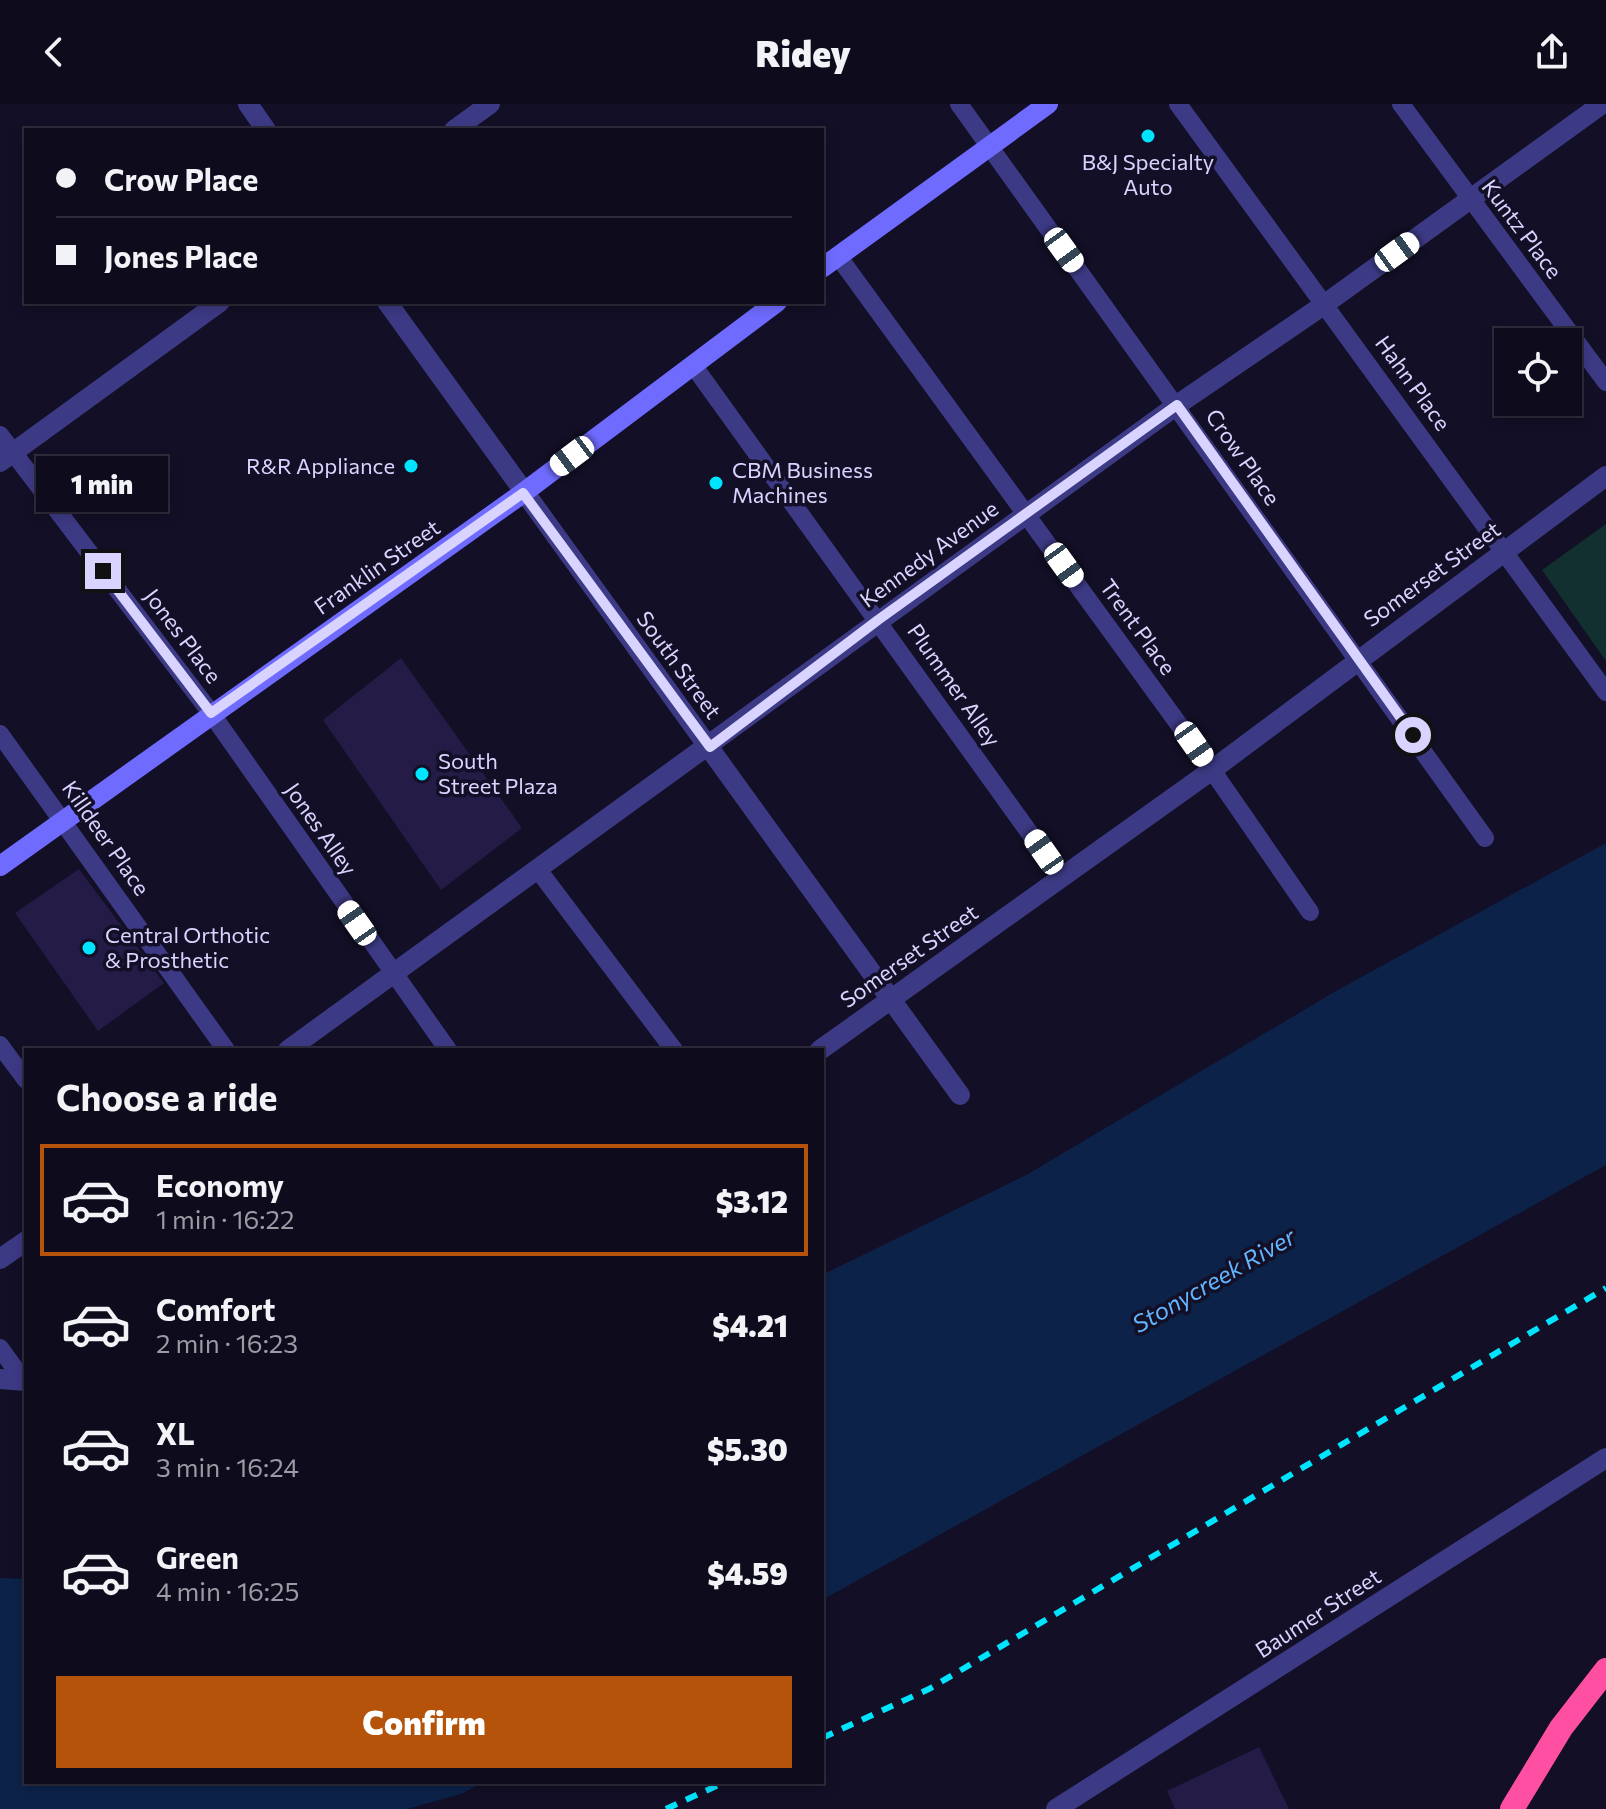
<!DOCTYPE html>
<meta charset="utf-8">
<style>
:root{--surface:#0e0b1c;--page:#1c1929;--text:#f1f3f6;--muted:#9b9ba3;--line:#2e2b3b;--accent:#b45309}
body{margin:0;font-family:Commissioner,sans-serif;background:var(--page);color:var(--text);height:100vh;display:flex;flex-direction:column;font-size:30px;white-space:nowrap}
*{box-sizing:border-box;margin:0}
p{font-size:26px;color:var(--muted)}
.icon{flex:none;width:44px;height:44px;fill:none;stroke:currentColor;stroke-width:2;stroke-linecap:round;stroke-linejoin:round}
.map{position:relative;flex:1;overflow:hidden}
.drawer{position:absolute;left:24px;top:944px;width:800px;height:736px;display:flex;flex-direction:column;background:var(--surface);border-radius:0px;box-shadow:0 4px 12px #0003,0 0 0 2px var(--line)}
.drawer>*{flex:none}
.hud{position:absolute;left:24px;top:24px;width:800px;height:176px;border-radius:0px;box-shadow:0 4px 12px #0003,0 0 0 2px var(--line);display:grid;align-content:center;height:176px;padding:0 32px;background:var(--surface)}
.tools{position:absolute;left:1494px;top:224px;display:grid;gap:16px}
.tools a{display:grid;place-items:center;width:88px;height:88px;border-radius:0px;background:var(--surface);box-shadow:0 4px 12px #0003,0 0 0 2px var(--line);font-size:40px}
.end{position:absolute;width:36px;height:36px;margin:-18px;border:10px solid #d9d4ff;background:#111;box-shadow:0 0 0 4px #111}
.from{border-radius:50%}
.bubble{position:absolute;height:56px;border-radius:0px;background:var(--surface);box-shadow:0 4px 12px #0003,0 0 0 2px var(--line);font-size:26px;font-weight:800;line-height:56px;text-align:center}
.car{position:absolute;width:24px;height:48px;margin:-24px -12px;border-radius:10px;box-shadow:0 0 6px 2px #0007;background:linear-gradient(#fff 24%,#345 0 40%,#fff 0 76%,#345 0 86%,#fff 0)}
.hud b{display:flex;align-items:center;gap:28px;height:76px;font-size:30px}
.hud b+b{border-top:2px solid var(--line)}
.hud i{width:20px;height:20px;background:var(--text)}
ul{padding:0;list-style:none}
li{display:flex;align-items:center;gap:24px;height:112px;margin:0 16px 12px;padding:0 16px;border:4px solid transparent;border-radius:0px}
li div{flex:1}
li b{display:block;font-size:30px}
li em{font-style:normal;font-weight:800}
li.selected{border-color:var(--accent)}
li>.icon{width:72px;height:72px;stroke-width:1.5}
h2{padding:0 32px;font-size:36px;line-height:96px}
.button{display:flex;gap:16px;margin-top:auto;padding:16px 32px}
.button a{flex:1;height:92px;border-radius:0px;background:var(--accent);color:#fff;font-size:32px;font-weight:800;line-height:92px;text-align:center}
header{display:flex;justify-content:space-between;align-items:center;height:104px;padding:0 32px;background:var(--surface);font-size:36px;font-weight:800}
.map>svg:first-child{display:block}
.green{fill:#12302f}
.water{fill:#0c2248}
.building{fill:#241b47}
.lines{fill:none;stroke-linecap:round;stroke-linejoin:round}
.lane{stroke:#3d3a85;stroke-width:18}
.street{stroke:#3d3a85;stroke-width:20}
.secondary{stroke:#6f6bff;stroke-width:20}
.highway{stroke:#ff4fa3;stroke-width:24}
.rail{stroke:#00e5ff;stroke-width:6;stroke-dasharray:12 10;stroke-linecap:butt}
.route{stroke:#d9d4ff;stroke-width:10}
.poi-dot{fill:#00e5ff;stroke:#130f26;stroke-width:3}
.labels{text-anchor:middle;stroke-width:7;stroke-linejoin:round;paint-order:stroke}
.poi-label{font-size:22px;fill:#d9d4ff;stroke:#130f26;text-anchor:start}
.street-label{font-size:22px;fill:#d9d4ff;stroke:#130f26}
.water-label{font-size:24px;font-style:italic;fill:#62b6ff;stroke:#130f26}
</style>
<header><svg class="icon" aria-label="back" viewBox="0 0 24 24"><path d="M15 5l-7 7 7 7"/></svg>Ridey<svg class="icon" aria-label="share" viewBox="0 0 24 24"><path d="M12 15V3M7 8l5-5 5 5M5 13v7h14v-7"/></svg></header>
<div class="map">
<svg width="1606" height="1705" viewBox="0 0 1606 1705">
<rect width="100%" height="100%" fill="#130f26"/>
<path class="green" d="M 1606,420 L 1606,557 L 1542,466 Z"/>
<path class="water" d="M 1606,739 L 1606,1061 L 822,1496 L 822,1171 L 1028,1070 L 1336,887 Z
M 0,1474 L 26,1475 L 26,1678 L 484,1678 L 461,1690 L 407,1705 L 0,1705 Z"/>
<path class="building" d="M 401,554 L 522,724 L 441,786 L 323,616 Z
M 79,765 L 164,879 L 98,927 L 15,809 Z
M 1259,1643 L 1289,1705 L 1175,1705 L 1167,1687 Z"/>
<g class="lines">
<path class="lane" d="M 959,0 L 1485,734
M 1178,0 L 1606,588
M 1401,0 L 1606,278
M 838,152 L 1212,666 L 1310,808
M 693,261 L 1062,774
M 0,331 L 211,609 L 448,946
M 0,630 L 226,946
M 539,767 L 674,946
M 0,941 L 26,976
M 0,1244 L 24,1277"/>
<path class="street" d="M 248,0 L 266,26
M 454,26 L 490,0
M 387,198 L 960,991
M 0,358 L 220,198
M 288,946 L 1177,301 L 1325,200 L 1602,0
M 820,946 L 1212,666 L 1606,372
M 0,1155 L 26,1137
M 0,1275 L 26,1277
M 1056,1705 L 1606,1354"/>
<path class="secondary" d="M 822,164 L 1048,0
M 0,762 L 523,389 L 777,198"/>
<path class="highway" d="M 1512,1705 L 1561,1624 L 1606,1566"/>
<path class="rail" d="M 822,1634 L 929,1585 L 1606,1184
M 666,1705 L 725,1678"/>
</g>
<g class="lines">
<path class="route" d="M 103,467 L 211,609 L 523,389 L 710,643 L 878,516 L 1177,301 L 1413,631"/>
</g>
<g class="poi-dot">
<circle cx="1148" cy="32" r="8"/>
<circle cx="411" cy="362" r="8"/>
<circle cx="716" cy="379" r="8"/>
<circle cx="422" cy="670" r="8"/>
<circle cx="89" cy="844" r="8"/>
</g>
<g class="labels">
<g class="poi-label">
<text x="1148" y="66" text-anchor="middle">B&amp;J Specialty<tspan x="1148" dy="25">Auto</tspan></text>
<text x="395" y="370" text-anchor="end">R&amp;R Appliance</text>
<text x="732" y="374">CBM Business<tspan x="732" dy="25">Machines</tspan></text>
<text x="438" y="665">South<tspan x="438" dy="25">Street Plaza</tspan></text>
<text x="105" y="839">Central Orthotic<tspan x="105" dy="25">&amp; Prosthetic</tspan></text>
</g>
<g class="street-label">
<text transform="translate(1522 125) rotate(53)" y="8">Kuntz Place</text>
<text transform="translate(1413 279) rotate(54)" y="8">Hahn Place</text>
<text transform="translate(1243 353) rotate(55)" y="8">Crow Place</text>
<text transform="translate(929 450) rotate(-36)" y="8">Kennedy Avenue</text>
<text transform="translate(377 463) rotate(-35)" y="8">Franklin Street</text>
<text transform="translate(1432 470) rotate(-36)" y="8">Somerset Street</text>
<text transform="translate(1138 523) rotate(54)" y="8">Trent Place</text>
<text transform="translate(183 532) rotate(53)" y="8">Jones Place</text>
<text transform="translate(679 561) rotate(54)" y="8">South Street</text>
<text transform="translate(954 581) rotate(55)" y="8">Plummer Alley</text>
<text transform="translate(321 725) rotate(55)" y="8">Jones Alley</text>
<text transform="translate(106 734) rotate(55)" y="8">Killdeer Place</text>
<text transform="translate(909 852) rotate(-35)" y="8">Somerset Street</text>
<text transform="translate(1318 1509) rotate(-33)" y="8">Baumer Street</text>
</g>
<g class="water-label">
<text transform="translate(1214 1177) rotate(-30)" y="8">Stonycreek River</text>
</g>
</g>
</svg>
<div class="tools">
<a><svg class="icon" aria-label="locate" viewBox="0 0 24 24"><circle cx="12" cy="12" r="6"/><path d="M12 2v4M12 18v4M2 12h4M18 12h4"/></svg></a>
</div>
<i class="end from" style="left:1413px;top:631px"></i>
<i class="end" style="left:103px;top:467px"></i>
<div class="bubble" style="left:36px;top:352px;width:132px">1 min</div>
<i class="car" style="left:1064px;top:146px;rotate:144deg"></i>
<i class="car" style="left:1397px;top:148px;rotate:54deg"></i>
<i class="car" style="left:572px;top:352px;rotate:233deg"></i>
<i class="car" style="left:1064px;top:461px;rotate:144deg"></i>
<i class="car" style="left:1194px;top:640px;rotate:145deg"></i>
<i class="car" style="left:1044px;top:748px;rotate:325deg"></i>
<i class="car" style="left:357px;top:819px;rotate:325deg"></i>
<div class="hud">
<b><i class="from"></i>Crow Place</b>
<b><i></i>Jones Place</b>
</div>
<section class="drawer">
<h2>Choose a ride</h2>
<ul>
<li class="selected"><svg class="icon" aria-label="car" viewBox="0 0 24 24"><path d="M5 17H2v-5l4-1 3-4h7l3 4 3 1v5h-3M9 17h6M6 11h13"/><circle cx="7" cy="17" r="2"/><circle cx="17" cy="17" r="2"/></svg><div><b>Economy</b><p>1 min · 16:22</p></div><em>$3.12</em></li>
<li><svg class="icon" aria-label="car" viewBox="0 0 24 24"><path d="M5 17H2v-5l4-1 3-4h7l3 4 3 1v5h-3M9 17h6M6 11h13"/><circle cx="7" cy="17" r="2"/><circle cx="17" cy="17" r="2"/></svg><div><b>Comfort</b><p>2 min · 16:23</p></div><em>$4.21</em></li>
<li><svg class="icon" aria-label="car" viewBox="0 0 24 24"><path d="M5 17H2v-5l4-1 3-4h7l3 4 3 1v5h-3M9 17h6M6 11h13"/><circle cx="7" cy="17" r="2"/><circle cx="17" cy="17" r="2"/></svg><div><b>XL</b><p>3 min · 16:24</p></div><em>$5.30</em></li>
<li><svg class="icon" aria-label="car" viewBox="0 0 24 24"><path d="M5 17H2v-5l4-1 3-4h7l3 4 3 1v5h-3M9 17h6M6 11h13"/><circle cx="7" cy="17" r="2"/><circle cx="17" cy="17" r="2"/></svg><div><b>Green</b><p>4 min · 16:25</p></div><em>$4.59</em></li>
</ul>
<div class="button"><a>Confirm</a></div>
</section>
</div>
